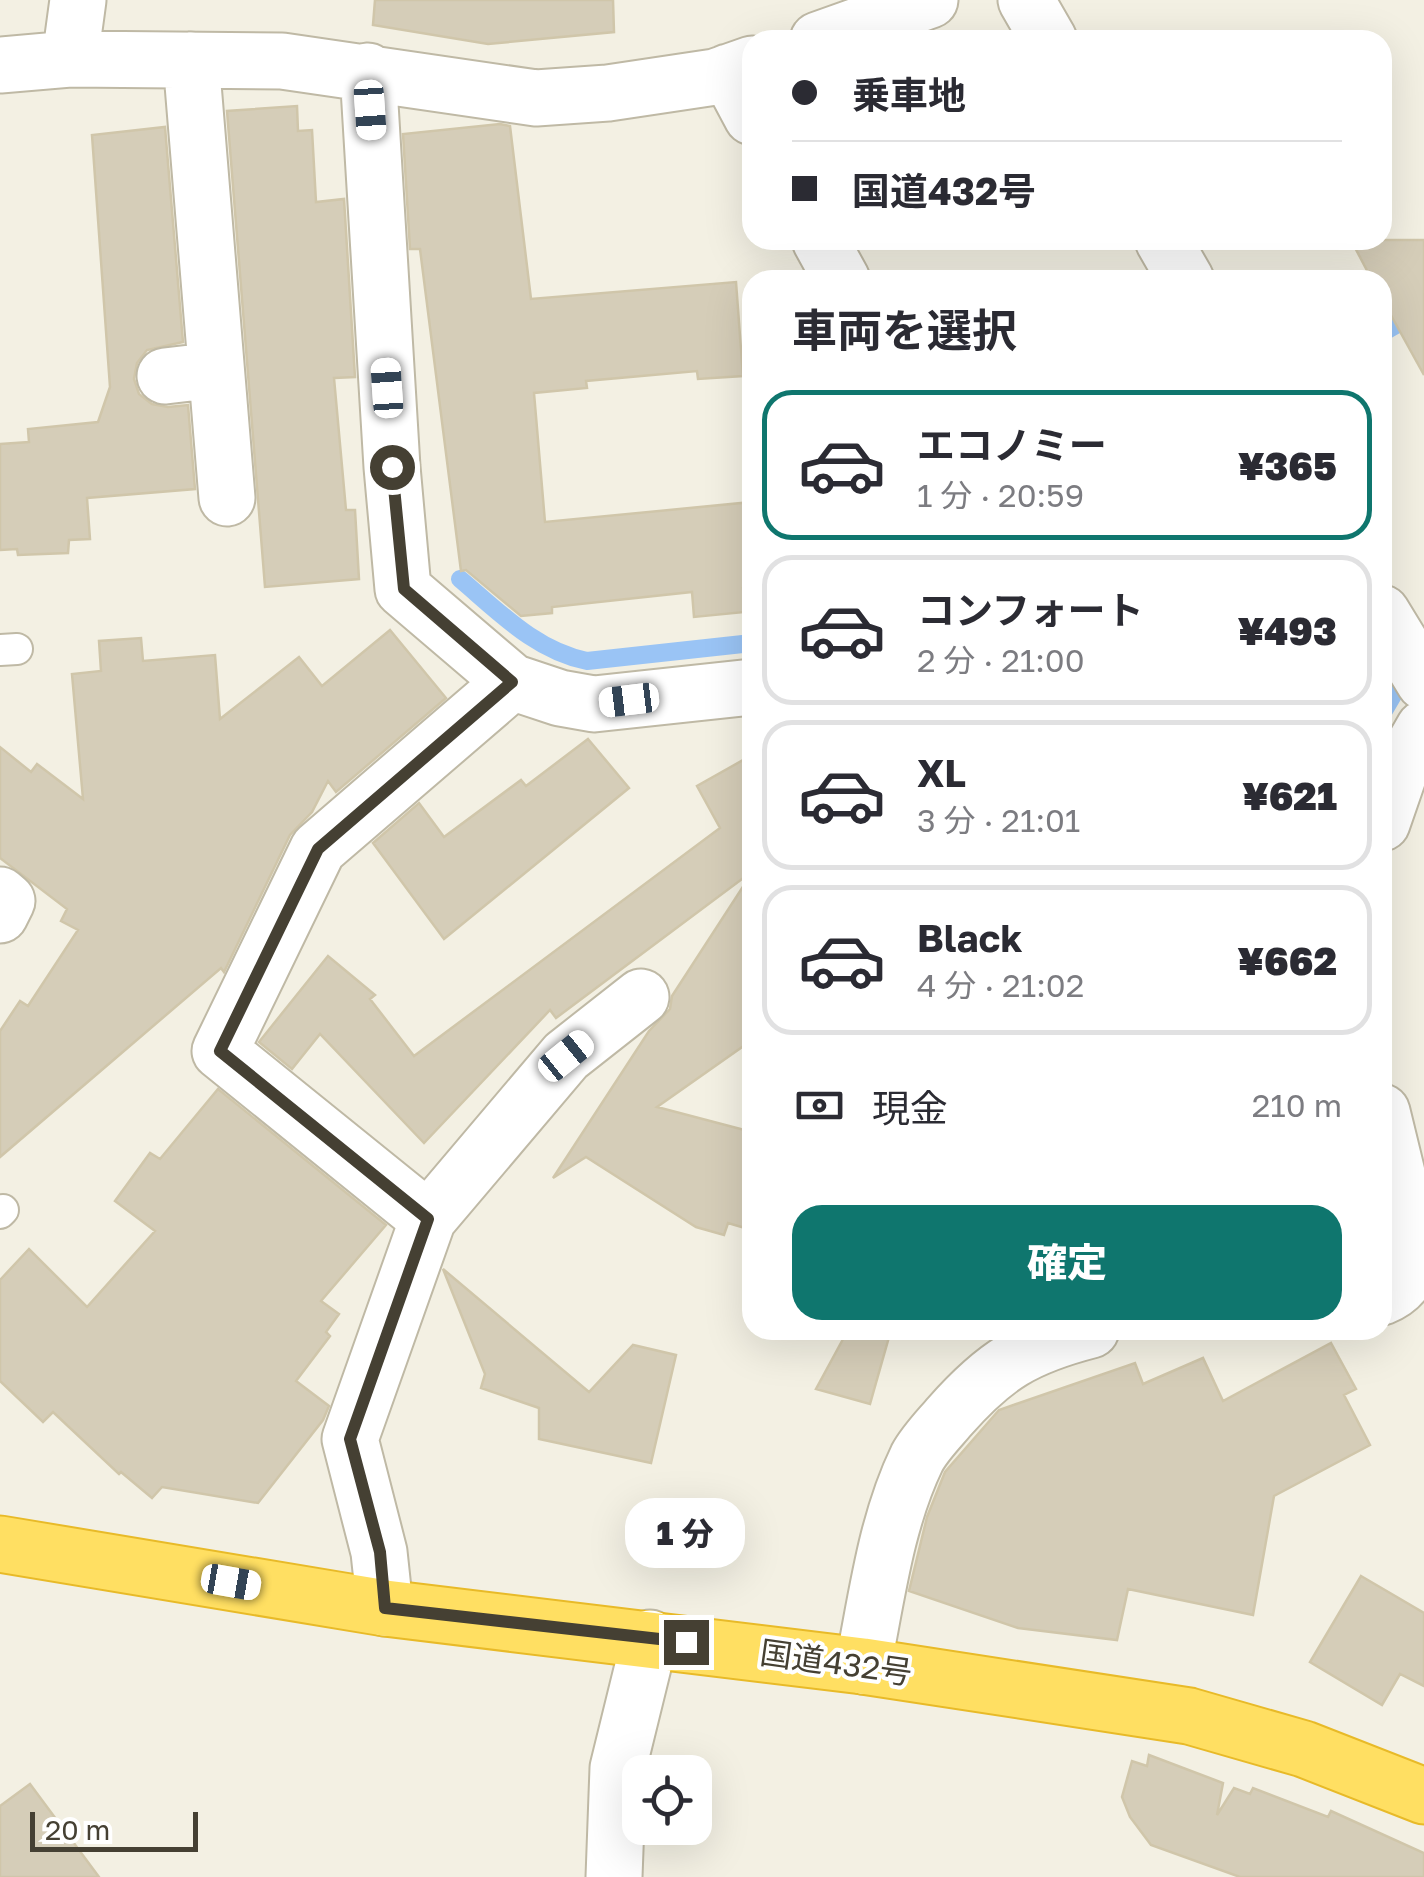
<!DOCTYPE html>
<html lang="ja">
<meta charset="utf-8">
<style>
:root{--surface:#fff;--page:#f2f2f3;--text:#2b2b33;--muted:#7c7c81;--line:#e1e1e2;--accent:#0f766e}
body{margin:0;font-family:"Golos Text","Noto Sans JP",sans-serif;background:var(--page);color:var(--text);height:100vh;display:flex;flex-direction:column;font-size:38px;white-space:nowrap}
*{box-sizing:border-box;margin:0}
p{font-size:32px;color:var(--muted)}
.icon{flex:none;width:55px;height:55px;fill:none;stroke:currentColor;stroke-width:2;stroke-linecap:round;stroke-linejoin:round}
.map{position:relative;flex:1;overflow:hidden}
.side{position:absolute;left:742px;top:270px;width:650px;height:1070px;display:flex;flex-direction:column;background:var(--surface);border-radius:30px;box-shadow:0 10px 40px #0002}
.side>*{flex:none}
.hud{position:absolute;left:742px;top:30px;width:650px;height:220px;border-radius:30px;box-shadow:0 10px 40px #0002;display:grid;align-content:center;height:220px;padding:0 50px;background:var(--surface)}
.buttons{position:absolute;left:622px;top:1755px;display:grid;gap:20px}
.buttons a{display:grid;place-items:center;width:90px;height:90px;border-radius:20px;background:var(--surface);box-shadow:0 10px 40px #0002;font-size:50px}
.scale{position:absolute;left:30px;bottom:25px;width:168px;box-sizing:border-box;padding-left:10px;border:5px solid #454033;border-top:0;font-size:28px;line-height:35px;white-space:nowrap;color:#454033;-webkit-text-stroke:8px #fff;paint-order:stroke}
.end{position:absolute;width:45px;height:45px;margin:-22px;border:12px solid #454033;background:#fff;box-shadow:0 0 0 5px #fff}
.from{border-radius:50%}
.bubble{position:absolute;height:70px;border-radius:30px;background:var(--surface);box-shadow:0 10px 40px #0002;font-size:32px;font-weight:800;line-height:70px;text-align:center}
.car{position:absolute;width:30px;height:60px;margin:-30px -15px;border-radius:12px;box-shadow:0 0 8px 2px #0007;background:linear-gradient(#fff 24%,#345 0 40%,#fff 0 76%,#345 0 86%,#fff 0)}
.hud b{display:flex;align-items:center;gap:35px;height:95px;font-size:38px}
.hud b+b{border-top:2px solid var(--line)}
.hud i{width:25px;height:25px;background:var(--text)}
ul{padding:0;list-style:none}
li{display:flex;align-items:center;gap:30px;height:150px;margin:0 20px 15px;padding:0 30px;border:5px solid var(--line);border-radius:30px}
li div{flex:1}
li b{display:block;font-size:38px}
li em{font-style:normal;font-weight:800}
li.selected{border-color:var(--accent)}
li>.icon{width:90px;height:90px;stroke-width:1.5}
h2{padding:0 50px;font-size:45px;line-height:120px}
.pay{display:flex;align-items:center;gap:25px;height:110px;padding:0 50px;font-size:38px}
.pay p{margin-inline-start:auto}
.button{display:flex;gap:20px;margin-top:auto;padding:20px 50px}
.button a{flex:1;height:115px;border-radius:30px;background:var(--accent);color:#fff;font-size:40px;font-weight:800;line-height:115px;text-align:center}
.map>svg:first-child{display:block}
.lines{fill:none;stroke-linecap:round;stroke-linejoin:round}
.stream{stroke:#9ac4f5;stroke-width:18}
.building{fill:#d5cdb8;stroke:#d0c6aa;stroke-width:2.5}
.lane-casing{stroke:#bfb9a5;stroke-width:34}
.street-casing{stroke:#bfb9a5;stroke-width:59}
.highway-casing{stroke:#e8ba28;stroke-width:59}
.lane{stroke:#fff;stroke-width:30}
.street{stroke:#fff;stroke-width:55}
.highway{stroke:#ffdf62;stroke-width:55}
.route{stroke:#454033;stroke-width:12}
.labels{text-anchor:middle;stroke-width:8;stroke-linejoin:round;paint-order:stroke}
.street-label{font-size:32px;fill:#454033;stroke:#fff}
</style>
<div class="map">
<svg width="1424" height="1877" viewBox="0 0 1424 1877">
<rect width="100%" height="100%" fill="#f3f0e3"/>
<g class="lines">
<path class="stream" d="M 1382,333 L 1424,309
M 460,579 C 499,612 536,651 587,661 L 752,643
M 1382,714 L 1396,690 L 1410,674"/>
</g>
<path class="building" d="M 375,0 L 613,0 L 614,32 L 488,44 L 373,25 Z
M 297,106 L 298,131 L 312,130 L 316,202 L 344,199 L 355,377 L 334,378 L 346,510 L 355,510 L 359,579 L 265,587 L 227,111 Z
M 500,124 L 510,126 L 531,299 L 736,282 L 743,376 L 698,379 L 697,371 L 586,381 L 587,388 L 534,393 L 545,522 L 752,502 L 752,587 L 743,588 L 745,612 L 694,617 L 692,592 L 552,607 L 552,613 L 521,616 L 466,570 L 461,571 L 420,249 L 410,249 L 403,134 Z
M 165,127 L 183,342 L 147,350 L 137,363 L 134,379 L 139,394 L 152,404 L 168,407 L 188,405 L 195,489 L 87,498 L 90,539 L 69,540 L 68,553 L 18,555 L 17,549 L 0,550 L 0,444 L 29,442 L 28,429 L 98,422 L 110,387 L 92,135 Z
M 1351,240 L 1424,240 L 1424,375 L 1382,299 L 1382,280 L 1372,280 Z
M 390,630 L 446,698 L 336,792 L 328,781 L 312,812 L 290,835 L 224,972 L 221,968 L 0,1157 L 0,1031 L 20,1001 L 28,1006 L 78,930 L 61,921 L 67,909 L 0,858 L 0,747 L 31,772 L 37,764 L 83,799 L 72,674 L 101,671 L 99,641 L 141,638 L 143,661 L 215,655 L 220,719 L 299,657 L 322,686 Z
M 588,739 L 629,788 L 444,939 L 373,843 L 419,803 L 444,837 L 521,780 L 526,786 Z
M 752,755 L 752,1040 L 657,1107 L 752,1132 L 752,1230 L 728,1223 L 724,1235 L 696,1227 L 586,1157 L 553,1178 L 649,1031 L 670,1009 L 672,996 L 748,879 L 746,876 L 556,1018 L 550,1010 L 424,1143 L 320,1034 L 292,1069 L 259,1042 L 328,956 L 375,995 L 370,999 L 414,1056 L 720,828 L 697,786 Z
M 218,1089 L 386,1225 L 321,1301 L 339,1314 L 326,1332 L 330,1336 L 296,1381 L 329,1406 L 323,1420 L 258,1503 L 162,1487 L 152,1498 L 121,1472 L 119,1474 L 53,1412 L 43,1422 L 0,1381 L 0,1280 L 29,1249 L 87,1307 L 155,1231 L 115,1201 L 150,1153 L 160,1159 Z
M 443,1269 L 589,1392 L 633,1345 L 676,1355 L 651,1463 L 539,1439 L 539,1408 L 481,1388 L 485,1374 Z
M 848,1330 L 891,1330 L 870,1404 L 816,1389 Z
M 1331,1343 L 1356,1389 L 1344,1395 L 1370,1445 L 1274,1496 L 1253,1615 L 1128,1589 L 1117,1640 L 1018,1628 L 909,1591 L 927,1517 L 945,1472 L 999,1410 L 1135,1363 L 1143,1384 L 1203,1358 L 1223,1401 Z
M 1361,1576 L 1424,1613 L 1424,1686 L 1400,1674 L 1382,1705 L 1310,1662 Z
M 1149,1755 L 1223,1783 L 1217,1815 L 1234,1788 L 1250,1794 L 1253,1788 L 1328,1817 L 1331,1811 L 1424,1853 L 1424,1877 L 1240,1877 L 1151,1845 L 1130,1817 L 1122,1797 L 1132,1761 L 1147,1766 Z
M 30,1784 L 99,1877 L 0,1877 L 0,1806 Z"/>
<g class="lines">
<g class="lane-casing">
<path id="lane" d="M 0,650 L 17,649
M 0,1213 L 3,1210"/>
</g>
<g class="street-casing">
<path id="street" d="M 1026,0 L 1049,40
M 818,40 L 930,0
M 70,59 L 78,0
M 191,60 L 227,498
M 0,65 L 70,59 L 282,61 L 536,98 L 608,93 L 715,77 L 752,64
M 368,71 L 392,467 L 403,589 L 512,682 L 318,849 L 220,1051 L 428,1219 L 350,1439 L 379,1552 L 385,1608
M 728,72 L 752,117
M 820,240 L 842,280
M 1163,240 L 1186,280
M 165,376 L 216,370
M 1382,613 L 1424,682
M 512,682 L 560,698 L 594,704 L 752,687
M 1382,823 L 1401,768 L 1424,728
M 0,895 L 7,901 L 0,915
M 1382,1112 L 1413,1239 C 1414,1266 1409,1286 1382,1297
M 428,1219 L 566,1056 L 641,997
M 863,1666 C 877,1596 886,1522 917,1458 C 925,1443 939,1429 950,1416 C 995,1365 1025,1347 1091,1330
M 614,1877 L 618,1768 L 650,1638"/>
</g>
<g class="highway-casing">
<path id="highway" d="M 0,1544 L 385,1608 L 863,1666 L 1189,1716 L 1304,1749 L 1424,1796"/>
</g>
<use href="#lane" class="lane"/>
<use href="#street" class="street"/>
<use href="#highway" class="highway"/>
</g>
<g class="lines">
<path class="route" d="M 392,467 L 404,589 L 512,682 L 318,849 L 220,1051 L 428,1219 L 350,1439 L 380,1552 L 385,1608 L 686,1642"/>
</g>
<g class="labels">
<g class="street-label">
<text transform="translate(836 1663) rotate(8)" y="11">国道432号</text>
</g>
</g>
</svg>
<div class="buttons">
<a><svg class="icon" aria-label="locate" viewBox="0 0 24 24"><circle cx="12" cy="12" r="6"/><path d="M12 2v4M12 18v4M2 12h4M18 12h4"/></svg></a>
</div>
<div class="scale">20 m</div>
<i class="end from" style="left:392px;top:467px"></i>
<i class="end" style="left:686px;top:1642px"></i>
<div class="bubble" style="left:625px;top:1498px;width:120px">1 分</div>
<i class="car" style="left:370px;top:110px;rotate:176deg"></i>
<i class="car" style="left:387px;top:388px;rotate:356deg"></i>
<i class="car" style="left:629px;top:700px;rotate:263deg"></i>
<i class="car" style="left:566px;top:1056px;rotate:51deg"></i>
<i class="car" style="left:231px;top:1582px;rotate:100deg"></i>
<div class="hud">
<b><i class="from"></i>乗車地</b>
<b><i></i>国道432号</b>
</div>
<section class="side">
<h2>車両を選択</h2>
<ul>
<li class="selected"><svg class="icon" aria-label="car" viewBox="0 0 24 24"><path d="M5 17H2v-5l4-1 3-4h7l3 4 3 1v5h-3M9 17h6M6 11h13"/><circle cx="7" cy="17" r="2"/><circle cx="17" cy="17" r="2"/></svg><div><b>エコノミー</b><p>1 分 · 20:59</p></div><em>¥365</em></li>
<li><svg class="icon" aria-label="car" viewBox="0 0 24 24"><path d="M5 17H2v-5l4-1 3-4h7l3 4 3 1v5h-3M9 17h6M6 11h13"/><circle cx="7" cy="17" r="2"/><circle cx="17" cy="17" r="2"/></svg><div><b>コンフォート</b><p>2 分 · 21:00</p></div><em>¥493</em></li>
<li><svg class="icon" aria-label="car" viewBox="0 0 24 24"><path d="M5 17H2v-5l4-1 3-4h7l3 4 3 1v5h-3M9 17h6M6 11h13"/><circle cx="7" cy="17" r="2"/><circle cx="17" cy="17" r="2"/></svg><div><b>XL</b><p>3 分 · 21:01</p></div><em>¥621</em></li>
<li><svg class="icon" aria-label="car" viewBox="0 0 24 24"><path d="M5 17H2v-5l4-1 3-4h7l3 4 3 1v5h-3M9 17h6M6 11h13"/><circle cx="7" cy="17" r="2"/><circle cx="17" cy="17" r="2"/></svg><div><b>Black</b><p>4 分 · 21:02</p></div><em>¥662</em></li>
</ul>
<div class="pay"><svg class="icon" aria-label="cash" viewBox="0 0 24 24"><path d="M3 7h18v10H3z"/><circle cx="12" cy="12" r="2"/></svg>現金<p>210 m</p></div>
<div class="button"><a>確定</a></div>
</section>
</div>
